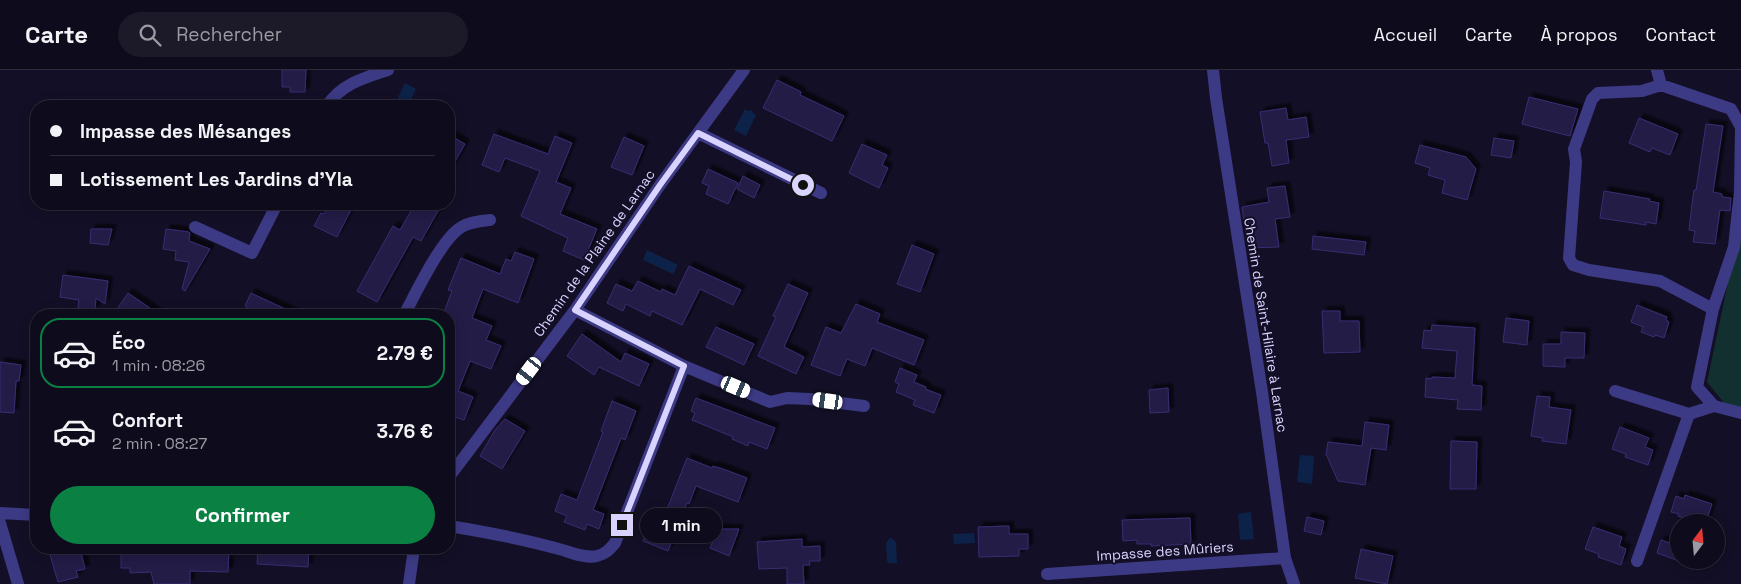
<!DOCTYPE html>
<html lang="fr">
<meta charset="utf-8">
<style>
:root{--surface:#0e0b1c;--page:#1c1929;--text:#f1f3f6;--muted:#9b9ba3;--line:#2e2b3b;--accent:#0b8043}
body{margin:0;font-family:"Space Grotesk",sans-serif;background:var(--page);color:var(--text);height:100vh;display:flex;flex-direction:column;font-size:19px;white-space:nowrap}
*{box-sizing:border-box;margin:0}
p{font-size:16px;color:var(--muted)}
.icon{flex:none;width:28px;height:28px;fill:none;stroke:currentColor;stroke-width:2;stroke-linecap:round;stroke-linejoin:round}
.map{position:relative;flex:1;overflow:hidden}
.sheet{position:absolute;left:30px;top:239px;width:425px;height:245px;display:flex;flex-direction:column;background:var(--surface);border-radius:20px;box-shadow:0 2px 12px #0003,0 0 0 1px var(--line)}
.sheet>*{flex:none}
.top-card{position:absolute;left:30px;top:30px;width:425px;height:110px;border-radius:20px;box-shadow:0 2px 12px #0003,0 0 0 1px var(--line);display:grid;align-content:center;height:110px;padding:0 20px;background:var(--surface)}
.needle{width:32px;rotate:16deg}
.tools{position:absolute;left:1670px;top:444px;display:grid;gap:10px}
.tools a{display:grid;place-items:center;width:55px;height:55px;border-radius:50%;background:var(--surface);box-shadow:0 2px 12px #0003,0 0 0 1px var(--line);font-size:25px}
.end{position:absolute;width:22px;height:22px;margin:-11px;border:6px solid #d9d4ff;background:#111;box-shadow:0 0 0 2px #111}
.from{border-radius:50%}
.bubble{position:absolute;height:35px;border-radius:18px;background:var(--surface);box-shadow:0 2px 12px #0003,0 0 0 1px var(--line);font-size:16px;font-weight:700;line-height:35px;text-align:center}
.car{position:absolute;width:15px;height:30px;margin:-15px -8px;border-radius:6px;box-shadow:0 0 4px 1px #0007;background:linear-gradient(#fff 24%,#345 0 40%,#fff 0 76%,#345 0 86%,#fff 0)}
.top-card b{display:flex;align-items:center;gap:18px;height:48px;font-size:19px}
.top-card b+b{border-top:1px solid var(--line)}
.top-card i{width:12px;height:12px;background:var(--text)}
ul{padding:9px 0 0;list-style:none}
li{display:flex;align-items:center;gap:15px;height:70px;margin:0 10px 8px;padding:0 10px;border:2px solid transparent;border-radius:20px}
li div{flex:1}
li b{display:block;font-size:19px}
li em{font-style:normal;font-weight:700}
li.current{border-color:var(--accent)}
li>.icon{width:45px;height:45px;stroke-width:1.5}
.action{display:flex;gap:10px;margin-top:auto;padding:10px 20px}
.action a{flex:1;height:58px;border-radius:30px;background:var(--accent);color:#fff;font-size:20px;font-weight:700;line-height:58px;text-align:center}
header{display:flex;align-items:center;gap:30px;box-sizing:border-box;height:70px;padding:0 25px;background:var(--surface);border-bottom:1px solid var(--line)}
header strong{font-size:24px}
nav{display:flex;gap:28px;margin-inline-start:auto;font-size:18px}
.search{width:350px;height:45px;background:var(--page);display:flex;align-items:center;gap:12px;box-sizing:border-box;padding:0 18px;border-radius:28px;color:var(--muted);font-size:19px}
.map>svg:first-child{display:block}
.green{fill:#12302f}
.water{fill:#0c2248}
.building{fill:#241b47;stroke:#3b2d73;filter:url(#shadow)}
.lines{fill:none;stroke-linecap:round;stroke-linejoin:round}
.minor{stroke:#3d3a85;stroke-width:12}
.route{stroke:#d9d4ff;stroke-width:6}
.labels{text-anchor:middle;stroke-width:4;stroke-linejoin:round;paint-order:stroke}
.street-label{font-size:14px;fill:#d9d4ff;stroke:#130f26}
</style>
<header>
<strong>Carte</strong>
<div class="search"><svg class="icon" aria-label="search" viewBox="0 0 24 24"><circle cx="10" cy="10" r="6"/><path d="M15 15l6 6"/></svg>Rechercher</div>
<nav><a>Accueil</a><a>Carte</a><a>À propos</a><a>Contact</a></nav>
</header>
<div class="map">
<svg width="1741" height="514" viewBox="0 0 1741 514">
<defs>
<filter id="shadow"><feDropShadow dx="4.5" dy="-4.5" stdDeviation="1" flood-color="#0009"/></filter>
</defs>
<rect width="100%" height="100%" fill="#130f26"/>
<path class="green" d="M 1741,151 L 1741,338 L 1725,334 L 1707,312 Z"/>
<path class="water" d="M 405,13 L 416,19 L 408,36 L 399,36 L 395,34 Z
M 745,39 L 748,41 L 752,40 L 753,43 L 756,45 L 746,66 L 734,60 Z
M 647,180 L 678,195 L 673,204 L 643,190 Z
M 1300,385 L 1314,386 L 1312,414 L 1297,412 Z
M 1251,442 L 1254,469 L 1240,470 L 1238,444 Z
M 974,463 L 975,473 L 954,474 L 953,464 Z
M 890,468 L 893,469 L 896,473 L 897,493 L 888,493 L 887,491 L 886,473 Z"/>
<path class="building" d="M 282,0 L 306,0 L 305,22 L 290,22 L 290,17 L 282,17 Z
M 777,10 L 801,22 L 800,25 L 844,46 L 832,71 L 763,38 Z
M 1529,27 L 1578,39 L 1570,66 L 1522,54 Z
M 1286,38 L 1288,50 L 1306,47 L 1309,67 L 1286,70 L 1289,93 L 1272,96 L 1268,73 L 1265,73 L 1260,42 Z
M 1639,48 L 1678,64 L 1670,85 L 1652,78 L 1650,82 L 1629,73 Z
M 1706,54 L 1723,56 L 1713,122 L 1722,124 L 1722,127 L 1731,128 L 1730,141 L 1720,140 L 1715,174 L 1693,172 L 1695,161 L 1689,160 L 1692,134 L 1694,120 L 1696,120 Z
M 494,64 L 548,84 L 555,66 L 572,73 L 556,112 L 571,118 L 560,144 L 597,159 L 584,190 L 563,181 L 568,168 L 521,146 L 540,101 L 505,88 L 499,102 L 482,95 Z
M 449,65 L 465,74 L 449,102 Z
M 624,67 L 644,76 L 632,105 L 611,97 Z
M 1494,68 L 1514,71 L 1511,88 L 1491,85 Z
M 862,74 L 887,85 L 882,95 L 888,98 L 879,118 L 849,103 Z
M 1420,75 L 1466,87 L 1476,99 L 1467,130 L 1442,123 L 1445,110 L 1428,105 L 1430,98 L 1415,93 Z
M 708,99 L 738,113 L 728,134 L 706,124 L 709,116 L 702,113 Z
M 743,106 L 760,115 L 754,128 L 737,119 Z
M 1285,116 L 1290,147 L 1275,149 L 1279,177 L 1248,178 L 1242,137 L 1269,132 L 1267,118 Z
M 1604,121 L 1650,129 L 1649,131 L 1659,133 L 1656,154 L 1646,152 L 1646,155 L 1600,148 Z
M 329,134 L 354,134 L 337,167 L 314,156 L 321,143 L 324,144 Z
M 415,134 L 442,134 L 421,171 L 413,167 L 377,232 L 357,221 L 393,156 L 400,160 Z
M 91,159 L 112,159 L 108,175 L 90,173 Z
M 166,159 L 189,162 L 190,163 L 189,171 L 210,179 L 185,221 L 182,219 L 189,192 L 175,190 L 176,181 L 163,179 Z
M 1313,166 L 1366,172 L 1364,185 L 1312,179 Z
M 912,175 L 934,184 L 920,222 L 897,214 Z
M 515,182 L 534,189 L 518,233 L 483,219 L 472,248 L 492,256 L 486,270 L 501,276 L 491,299 L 470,291 L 458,321 L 473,327 L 464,350 L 449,345 L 449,245 L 443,245 L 452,221 L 448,220 L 461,188 L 500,204 L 506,189 L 511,191 Z
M 689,196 L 741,220 L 733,235 L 700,219 L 682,255 L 652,241 L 650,246 L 626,234 L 623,241 L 607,233 L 616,214 L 632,221 L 638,211 L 661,222 L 662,219 L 675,225 Z
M 63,205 L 108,211 L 105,234 L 96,228 L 95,240 L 78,238 L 79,230 L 60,227 Z
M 788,214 L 808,223 L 784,277 L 804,287 L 796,304 L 758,286 L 776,247 L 773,246 Z
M 128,223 L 160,245 L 113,245 Z
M 251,223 L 298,245 L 244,245 L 247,237 L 245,236 Z
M 856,234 L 880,244 L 877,252 L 924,270 L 914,295 L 872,278 L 865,296 L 847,289 L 840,306 L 811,295 L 826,257 L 841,263 Z
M 1637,235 L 1667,247 L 1666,250 L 1669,252 L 1664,268 L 1655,265 L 1654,267 L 1641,262 L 1643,257 L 1631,252 Z
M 1322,241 L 1340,241 L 1340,251 L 1359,251 L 1360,282 L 1324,283 Z
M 1506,248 L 1529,251 L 1527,275 L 1503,272 Z
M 1432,255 L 1475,258 L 1472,315 L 1482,316 L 1481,340 L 1457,339 L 1458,330 L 1425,327 L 1426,308 L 1432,309 L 1432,307 L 1455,308 L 1457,281 L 1422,278 L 1424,260 L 1431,261 Z
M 716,257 L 754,274 L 744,295 L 706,277 Z
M 1561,262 L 1585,263 L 1584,288 L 1565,288 L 1565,297 L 1543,296 L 1543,274 L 1561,274 Z
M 582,264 L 621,292 L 625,283 L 649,294 L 639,316 L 599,297 L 594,305 L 567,286 Z
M 0,292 L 21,295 L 19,311 L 16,311 L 14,343 L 0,342 Z
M 900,298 L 917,305 L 914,312 L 926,317 L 925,319 L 941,325 L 934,343 L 913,335 L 915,330 L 896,322 L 899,314 L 895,312 Z
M 1168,318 L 1169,342 L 1150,343 L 1149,320 Z
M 1537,326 L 1550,327 L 1549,337 L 1571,340 L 1566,374 L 1542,371 L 1543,368 L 1531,366 Z
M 696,328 L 775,358 L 767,379 L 749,372 L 748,376 L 732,369 L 733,367 L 692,350 L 695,343 L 691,341 Z
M 612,331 L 636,341 L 625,370 L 621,368 L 593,440 L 604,444 L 599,459 L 587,454 L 585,460 L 564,452 L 567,446 L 555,441 L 561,424 L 577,430 L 603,362 L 601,361 Z
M 505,349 L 525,361 L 502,399 L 480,386 L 495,360 Z
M 1365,352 L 1389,355 L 1386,380 L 1371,378 L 1365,415 L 1338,411 L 1326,384 L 1328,372 L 1362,376 Z
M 1620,357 L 1649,368 L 1645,377 L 1653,380 L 1648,395 L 1625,387 L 1626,384 L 1612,379 Z
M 1451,371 L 1477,372 L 1476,419 L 1450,419 Z
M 687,388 L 712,398 L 713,396 L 723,399 L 747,408 L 738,432 L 696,416 L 689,434 L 687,433 L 668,481 L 643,471 L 654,442 L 664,447 Z
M 1685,425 L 1712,434 L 1706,452 L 1697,452 L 1678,446 L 1679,444 L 1671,442 L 1676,426 L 1684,429 Z
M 1307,447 L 1324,451 L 1321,465 L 1304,461 Z
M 1190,448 L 1191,474 L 1151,476 L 1151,474 L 1137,474 L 1137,470 L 1123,471 L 1122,450 Z
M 1009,456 L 1009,464 L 1028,464 L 1028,479 L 1019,479 L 1019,486 L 979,487 L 978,457 Z
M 1593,457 L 1622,467 L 1619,476 L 1626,479 L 1621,495 L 1598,487 L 1599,484 L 1585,479 Z
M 718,459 L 739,459 L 729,486 L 710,478 Z
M 802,469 L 802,477 L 820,476 L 820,491 L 809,491 L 810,495 L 803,495 L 804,514 L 787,514 L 787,498 L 759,499 L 757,472 Z
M 1661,470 L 1679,476 L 1679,491 L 1657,483 Z
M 48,478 L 63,478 L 64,481 L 80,478 L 85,499 L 76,501 L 78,507 L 58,512 Z
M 121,478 L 146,478 L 146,481 L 192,483 L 192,478 L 229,480 L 228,502 L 190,501 L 190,514 L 154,514 L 151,502 L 130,503 L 130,498 L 121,498 Z
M 258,478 L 309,478 L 308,497 L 257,494 Z
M 1361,479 L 1393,486 L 1387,514 L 1355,508 Z"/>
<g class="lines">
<path class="minor" d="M 1213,0 L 1216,28 L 1262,322 L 1285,488 L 1294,514
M 1657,0 L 1661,15 L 1731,39 L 1741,57 L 1740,121 L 1734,177 L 1713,239 L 1697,317 L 1714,336 L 1741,343
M 1661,15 L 1642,21 L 1598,23 L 1592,29 L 1574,79 L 1576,92 L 1569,188 L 1573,195 L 1589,200 L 1660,211 L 1713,239
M 327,36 C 341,14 364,8 388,0
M 698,63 L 821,123
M 195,157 L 252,183 L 277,134
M 575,240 L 684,296 L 770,332 L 787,328 L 809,329 L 864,336
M 404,245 C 416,223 441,170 460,158 C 468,152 480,151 490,150
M 1615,321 L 1689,344
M 449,407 L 575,240 L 660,115 L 744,0
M 0,443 L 36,445
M 0,453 L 18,514
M 449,456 C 486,462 523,469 559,479 C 571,482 585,489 597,486 C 606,484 610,479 615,473 L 684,296
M 1637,491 L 1689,344 L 1714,336
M 1047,504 L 1285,488
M 409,514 L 414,478"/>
</g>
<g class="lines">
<path class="route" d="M 622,455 L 684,296 L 575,240 L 660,115 L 698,63 L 803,115"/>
</g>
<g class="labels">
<g class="street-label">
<text transform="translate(594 183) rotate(-55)" y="5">Chemin de la Plaine de Larnac</text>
<text transform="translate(1266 255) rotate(81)" y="5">Chemin de Saint-Hilaire à Larnac</text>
<text transform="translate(1165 481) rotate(-4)" y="5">Impasse des Mûriers</text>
</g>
</g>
</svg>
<div class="tools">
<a><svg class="needle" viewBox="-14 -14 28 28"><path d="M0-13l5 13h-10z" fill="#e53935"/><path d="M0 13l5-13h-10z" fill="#9b9ba3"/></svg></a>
</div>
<i class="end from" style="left:803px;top:115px"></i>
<i class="end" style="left:622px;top:455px"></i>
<div class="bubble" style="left:640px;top:438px;width:82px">1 min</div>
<i class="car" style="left:529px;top:301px;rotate:217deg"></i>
<i class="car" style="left:736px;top:317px;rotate:113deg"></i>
<i class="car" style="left:828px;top:331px;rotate:278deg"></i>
<div class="top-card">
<b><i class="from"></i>Impasse des Mésanges</b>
<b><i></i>Lotissement Les Jardins d'Yla</b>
</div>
<section class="sheet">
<ul>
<li class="current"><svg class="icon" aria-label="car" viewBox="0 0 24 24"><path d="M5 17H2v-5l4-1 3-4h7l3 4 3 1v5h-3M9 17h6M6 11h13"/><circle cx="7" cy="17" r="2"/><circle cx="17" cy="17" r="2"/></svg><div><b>Éco</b><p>1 min · 08:26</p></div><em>2.79 €</em></li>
<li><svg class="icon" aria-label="car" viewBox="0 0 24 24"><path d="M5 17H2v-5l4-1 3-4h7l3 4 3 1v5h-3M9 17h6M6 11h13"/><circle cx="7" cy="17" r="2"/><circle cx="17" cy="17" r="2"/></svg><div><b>Confort</b><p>2 min · 08:27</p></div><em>3.76 €</em></li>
</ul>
<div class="action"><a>Confirmer</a></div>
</section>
</div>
